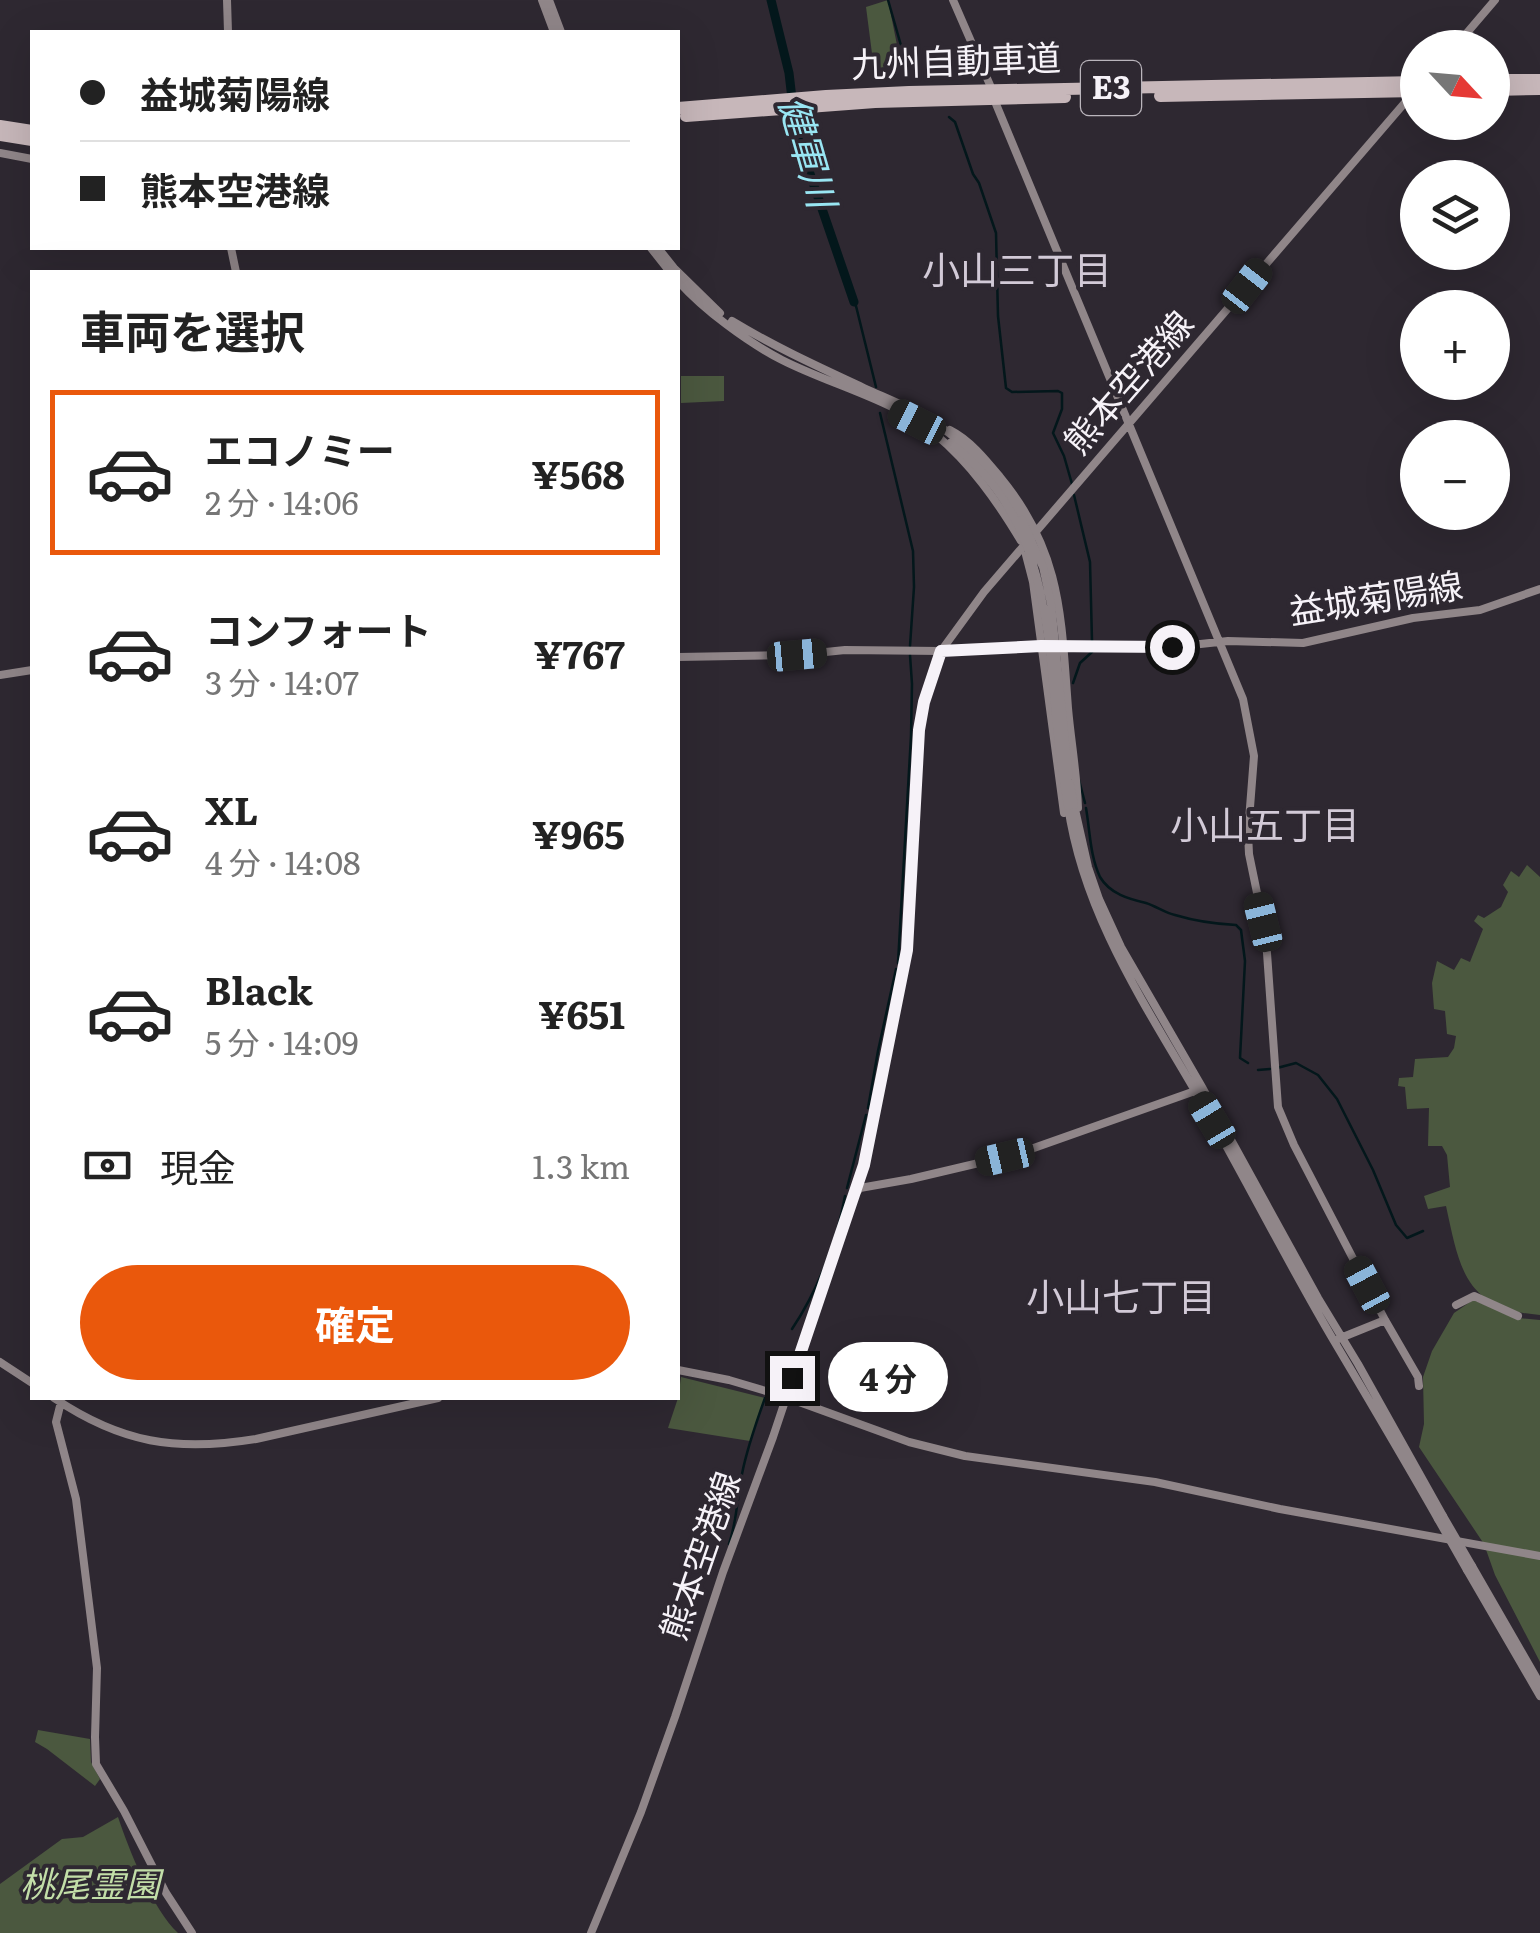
<!DOCTYPE html>
<html lang="ja">
<meta charset="utf-8">
<style>
:root{--surface:#fff;--page:#f2f2f2;--text:#222;--muted:#767676;--line:#e0e0e0;--accent:#ea580c}
body{margin:0;font-family:Literata,"Noto Sans JP",serif;background:var(--page);color:var(--text);height:100vh;display:flex;flex-direction:column;font-size:38px;white-space:nowrap}
*{box-sizing:border-box;margin:0}
p{font-size:32px;color:var(--muted)}
.icon{flex:none;width:55px;height:55px;fill:none;stroke:currentColor;stroke-width:2;stroke-linecap:round;stroke-linejoin:round}
.map{position:relative;flex:1;overflow:hidden}
.drawer{position:absolute;left:30px;top:270px;width:650px;height:1130px;display:flex;flex-direction:column;background:var(--surface);border-radius:0px;box-shadow:0 10px 40px #0002}
.drawer>*{flex:none}
.banner{position:absolute;left:30px;top:30px;width:650px;height:220px;border-radius:0px;box-shadow:0 10px 40px #0002;display:grid;align-content:center;height:220px;padding:0 50px;background:var(--surface)}
.needle{width:65px;rotate:116deg}
.fabs{position:absolute;left:1400px;top:30px;display:grid;gap:20px}
.fabs a{display:grid;place-items:center;width:110px;height:110px;border-radius:50%;background:var(--surface);box-shadow:0 10px 40px #0002;font-size:50px}
.end{position:absolute;width:45px;height:45px;margin:-22px;border:12px solid #f6f2f8;background:#111;box-shadow:0 0 0 5px #111}
.from{border-radius:50%}
.bubble{position:absolute;height:70px;border-radius:35px;background:var(--surface);box-shadow:0 10px 40px #0002;font-size:32px;font-weight:700;line-height:70px;text-align:center}
.car{position:absolute;width:30px;height:60px;margin:-30px -15px;border-radius:12px;box-shadow:0 0 8px 2px #0007;background:linear-gradient(#222 24%,#8ab4d8 0 40%,#222 0 76%,#8ab4d8 0 86%,#222 0)}
.banner b{display:flex;align-items:center;gap:35px;height:95px;font-size:38px}
.banner b+b{border-top:2px solid var(--line)}
.banner i{width:25px;height:25px;background:var(--text)}
ul{padding:0;list-style:none}
li{display:flex;align-items:center;gap:30px;height:165px;margin:0 20px 15px;padding:0 30px;border:5px solid transparent;border-radius:0px}
li div{flex:1}
li b{display:block;font-size:38px}
li em{font-style:normal;font-weight:700}
li.on{border-color:var(--accent)}
li>.icon{width:90px;height:90px;stroke-width:1.5}
h2{padding:0 50px;font-size:45px;line-height:120px}
.pay{display:flex;align-items:center;gap:25px;height:110px;padding:0 50px;font-size:38px}
.pay p{margin-inline-start:auto}
.primary-button{display:flex;gap:20px;margin-top:auto;padding:20px 50px}
.primary-button a{flex:1;height:115px;border-radius:60px;background:var(--accent);color:#fff;font-size:40px;font-weight:700;line-height:115px;text-align:center}
.map>svg:first-child{display:block}
.green{fill:#4b583f}
.lines{fill:none;stroke-linecap:round;stroke-linejoin:round}
.stream{stroke:#03171b;stroke-width:2.5}
.river{stroke:#03171b;stroke-width:9}
.secondary{stroke:#908689;stroke-width:8}
.highway{stroke:#c7b7ba;stroke-width:12}
.secondary-bridge{stroke:#908689;stroke-width:8}
.route{stroke:#f6f2f8;stroke-width:12}
.labels{text-anchor:middle;stroke-width:8;stroke-linejoin:round;paint-order:stroke}
.shield{fill:#2e2831;stroke:#bab5bc;stroke-width:2.5}
.shield-label{font-size:32px;font-weight:bold;fill:#f6f2f8}
.street-label{font-size:35px;fill:#f6f2f8;stroke:#2e2831}
.park-label{font-size:35px;font-style:italic;fill:#c2dea8;stroke:#2e2831}
.water-label{font-size:38px;font-style:italic;fill:#99e6f3;stroke:#2e2831}
.neighbourhood-label{font-size:38px;fill:#d2cad7;stroke:#2e2831}
</style>
<div class="map">
<svg width="1540" height="1933" viewBox="0 0 1540 1933">
<rect width="100%" height="100%" fill="#2e2831"/>
<path class="green" d="M 888,0 L 901,65 L 874,69 L 866,7 Z
M 681,376 L 724,376 L 724,401 L 681,403 Z
M 1527,865 L 1540,877 L 1540,1315 C 1465,1309 1460,1270 1446,1206 L 1428,1209 L 1424,1196 L 1450,1187 L 1447,1155 L 1442,1146 L 1428,1146 L 1429,1108 L 1407,1109 L 1405,1087 L 1398,1086 L 1399,1078 L 1413,1077 L 1415,1059 L 1448,1057 L 1454,1048 L 1456,1036 L 1447,1034 L 1445,1011 L 1434,1009 L 1432,983 L 1437,961 L 1454,970 L 1461,958 L 1470,962 L 1483,929 L 1474,921 L 1478,915 L 1484,918 L 1501,907 L 1508,892 L 1503,885 L 1511,871 L 1519,877 Z
M 1473,1300 L 1518,1318 L 1540,1320 L 1540,1662 L 1495,1575 L 1484,1544 L 1419,1447 L 1424,1424 L 1423,1377 L 1432,1351 L 1454,1313 Z
M 681,1377 L 765,1398 L 750,1441 L 668,1428 L 678,1398 Z
M 38,1730 L 90,1739 L 91,1762 L 100,1779 L 95,1786 L 47,1749 L 35,1742 Z
M 118,1817 C 129,1850 153,1910 178,1933 L 0,1933 L 0,1884 L 62,1839 L 83,1837 Z"/>
<g class="lines">
<path class="stream" d="M 888,0 L 908,70 L 916,79
M 949,117 L 955,122 L 973,174 L 979,183 L 996,233 L 998,316 L 1006,388 L 1012,392 L 1058,391 L 1062,393 L 1062,409 L 1053,433 L 1064,456 L 1072,484
M 856,306 L 876,387
M 880,413 L 913,551 L 914,587 L 910,646
M 1074,495 L 1090,562 L 1092,641
M 1073,683 L 1080,663 L 1092,652
M 1079,780 L 1085,803
M 1086,808 C 1090,831 1090,856 1100,877 C 1110,894 1129,899 1146,903 C 1156,906 1165,913 1175,915 C 1195,921 1215,924 1236,925 L 1241,930 L 1245,961 L 1240,1058 L 1248,1063
M 898,963 L 911,736 L 912,684 L 910,655
M 1277,1068 L 1296,1063 L 1318,1075 L 1337,1099 L 1373,1170 L 1396,1225 L 1407,1238 L 1423,1231
M 1258,1070 L 1270,1069
M 868,1108 L 878,1051 L 896,969
M 847,1188 L 866,1115
M 792,1329 C 818,1290 837,1242 845,1196
M 768,1386 L 779,1360
M 729,1544 C 737,1521 737,1498 742,1474 C 747,1448 756,1423 765,1398"/>
<path class="river" d="M 771,0 L 789,73 L 796,133 L 854,302"/>
<path class="secondary" d="M 227,0 L 228,32
M 542,0 L 554,32
M 549,0 L 561,32
M 953,0 L 990,85
M 1454,48 L 1495,0
M 996,104 L 1243,699 L 1254,756 L 1248,833 L 1249,854 L 1263,922 L 1267,953 L 1278,1107 L 1294,1145 L 1385,1320 L 1418,1377 L 1419,1386
M 0,153 L 32,159
M 231,248 L 236,272
M 651,248 L 670,272
M 658,248 L 674,268 L 720,313
M 678,281 C 704,310 747,342 782,360 C 831,385 892,399 935,434 C 971,464 997,501 1021,541
M 732,321 C 775,347 819,367 864,388 C 890,400 917,410 941,427 C 975,451 1001,485 1022,520
M 950,430 C 970,440 986,460 1000,477 C 1062,552 1061,617 1068,708 C 1071,742 1077,775 1078,808
M 1026,555 L 1033,582 L 1064,813
M 678,657 L 797,655 L 845,650 L 941,651 L 1041,645 L 1173,647 L 1228,641 L 1303,643 L 1413,618 L 1480,610 L 1540,589
M 0,675 L 32,670
M 1074,805 L 1088,867 L 1099,899 L 1121,947 L 1202,1087 L 1318,1298 L 1358,1364 L 1443,1516
M 1068,806 C 1085,924 1156,1020 1213,1122 C 1254,1195 1292,1270 1334,1341 C 1369,1400 1404,1459 1438,1519
M 856,1193 L 860,1188 L 911,1179 L 1017,1154 L 1195,1091
M 1456,1305 L 1474,1296 L 1518,1316
M 1338,1339 L 1385,1320
M 0,1362 L 32,1383
M 678,1370 L 729,1380 L 786,1397
M 54,1398 C 121,1443 176,1452 256,1439 L 438,1398
M 788,1398 L 909,1442 L 965,1456 L 1155,1482 L 1280,1509 L 1540,1556
M 61,1402 L 56,1422 L 76,1499 L 97,1668 L 95,1737 L 96,1764 L 124,1811 L 166,1893 L 192,1933
M 1472,1566 L 1540,1684
M 1467,1570 L 1540,1696
M 591,1933 L 641,1812 L 675,1717 L 723,1572 L 773,1437 L 864,1165 L 907,950 L 919,730 L 924,702 L 941,651 L 984,592 L 1408,99"/>
<path class="highway" d="M 1492,80 L 1540,80
M 1492,90 L 1540,89
M 1160,96 L 1418,91
M 678,108 L 826,96 L 909,92 L 1418,82
M 686,116 L 875,102 L 1065,97
M 0,126 L 32,131
M 0,135 L 32,140"/>
<path class="secondary-bridge" d="M 1408,99 L 1418,88
M 950,443 C 1050,517 1047,634 1059,745 C 1061,766 1065,786 1068,806
M 1022,520 L 1043,567 L 1051,604 L 1069,780 L 1074,805
M 1443,1516 L 1472,1566
M 1438,1519 L 1467,1570"/>
</g>
<g class="lines">
<path class="route" d="M 792,1378 L 864,1165 L 907,950 L 919,730 L 924,702 L 941,651 L 1041,646 L 1172,647"/>
</g>
<g class="labels">
<rect class="shield" x="1081" y="61" width="60" height="54" rx="8"/>
<g class="shield-label">
<text x="1111" y="99">E3</text>
</g>
<g class="street-label">
<text transform="translate(956 62) rotate(-2)" y="12">九州自動車道</text>
<text transform="translate(1129 383) rotate(-49)" y="12">熊本空港線</text>
<text transform="translate(1376 599) rotate(-9)" y="12">益城菊陽線</text>
<text transform="translate(701 1556) rotate(-71)" y="12">熊本空港線</text>
</g>
<g class="park-label">
<text x="90" y="1897">桃尾霊園</text>
</g>
<g class="water-label">
<text transform="translate(807 152) rotate(74)" y="13">健軍川</text>
</g>
<g class="neighbourhood-label">
<text x="1017" y="284">小山三丁目</text>
<text x="1265" y="839">小山五丁目</text>
<text x="1121" y="1311">小山七丁目</text>
</g>
</g>
</svg>
<div class="fabs">
<a><svg class="needle" viewBox="-14 -14 28 28"><path d="M0-13l5 13h-10z" fill="#e53935"/><path d="M0 13l5-13h-10z" fill="#767676"/></svg></a>
<a><svg class="icon" aria-label="layers" viewBox="0 0 24 24"><path d="M12 4l9 5-9 5-9-5zM3 14l9 5 9-5"/></svg></a>
<a>+</a>
<a>−</a>
</div>
<i class="end from" style="left:1172px;top:647px"></i>
<i class="end" style="left:792px;top:1378px"></i>
<div class="bubble" style="left:828px;top:1342px;width:120px">4 分</div>
<i class="car" style="left:1247px;top:286px;rotate:38deg"></i>
<i class="car" style="left:917px;top:422px;rotate:297deg"></i>
<i class="car" style="left:797px;top:655px;rotate:85deg"></i>
<i class="car" style="left:1263px;top:922px;rotate:346deg"></i>
<i class="car" style="left:1212px;top:1120px;rotate:329deg"></i>
<i class="car" style="left:1005px;top:1157px;rotate:257deg"></i>
<i class="car" style="left:1367px;top:1285px;rotate:332deg"></i>
<div class="banner">
<b><i class="from"></i>益城菊陽線</b>
<b><i></i>熊本空港線</b>
</div>
<section class="drawer">
<h2>車両を選択</h2>
<ul>
<li class="on"><svg class="icon" aria-label="car" viewBox="0 0 24 24"><path d="M5 17H2v-5l4-1 3-4h7l3 4 3 1v5h-3M9 17h6M6 11h13"/><circle cx="7" cy="17" r="2"/><circle cx="17" cy="17" r="2"/></svg><div><b>エコノミー</b><p>2 分 · 14:06</p></div><em>¥568</em></li>
<li><svg class="icon" aria-label="car" viewBox="0 0 24 24"><path d="M5 17H2v-5l4-1 3-4h7l3 4 3 1v5h-3M9 17h6M6 11h13"/><circle cx="7" cy="17" r="2"/><circle cx="17" cy="17" r="2"/></svg><div><b>コンフォート</b><p>3 分 · 14:07</p></div><em>¥767</em></li>
<li><svg class="icon" aria-label="car" viewBox="0 0 24 24"><path d="M5 17H2v-5l4-1 3-4h7l3 4 3 1v5h-3M9 17h6M6 11h13"/><circle cx="7" cy="17" r="2"/><circle cx="17" cy="17" r="2"/></svg><div><b>XL</b><p>4 分 · 14:08</p></div><em>¥965</em></li>
<li><svg class="icon" aria-label="car" viewBox="0 0 24 24"><path d="M5 17H2v-5l4-1 3-4h7l3 4 3 1v5h-3M9 17h6M6 11h13"/><circle cx="7" cy="17" r="2"/><circle cx="17" cy="17" r="2"/></svg><div><b>Black</b><p>5 分 · 14:09</p></div><em>¥651</em></li>
</ul>
<div class="pay"><svg class="icon" aria-label="cash" viewBox="0 0 24 24"><path d="M3 7h18v10H3z"/><circle cx="12" cy="12" r="2"/></svg>現金<p>1.3 km</p></div>
<div class="primary-button"><a>確定</a></div>
</section>
</div>
